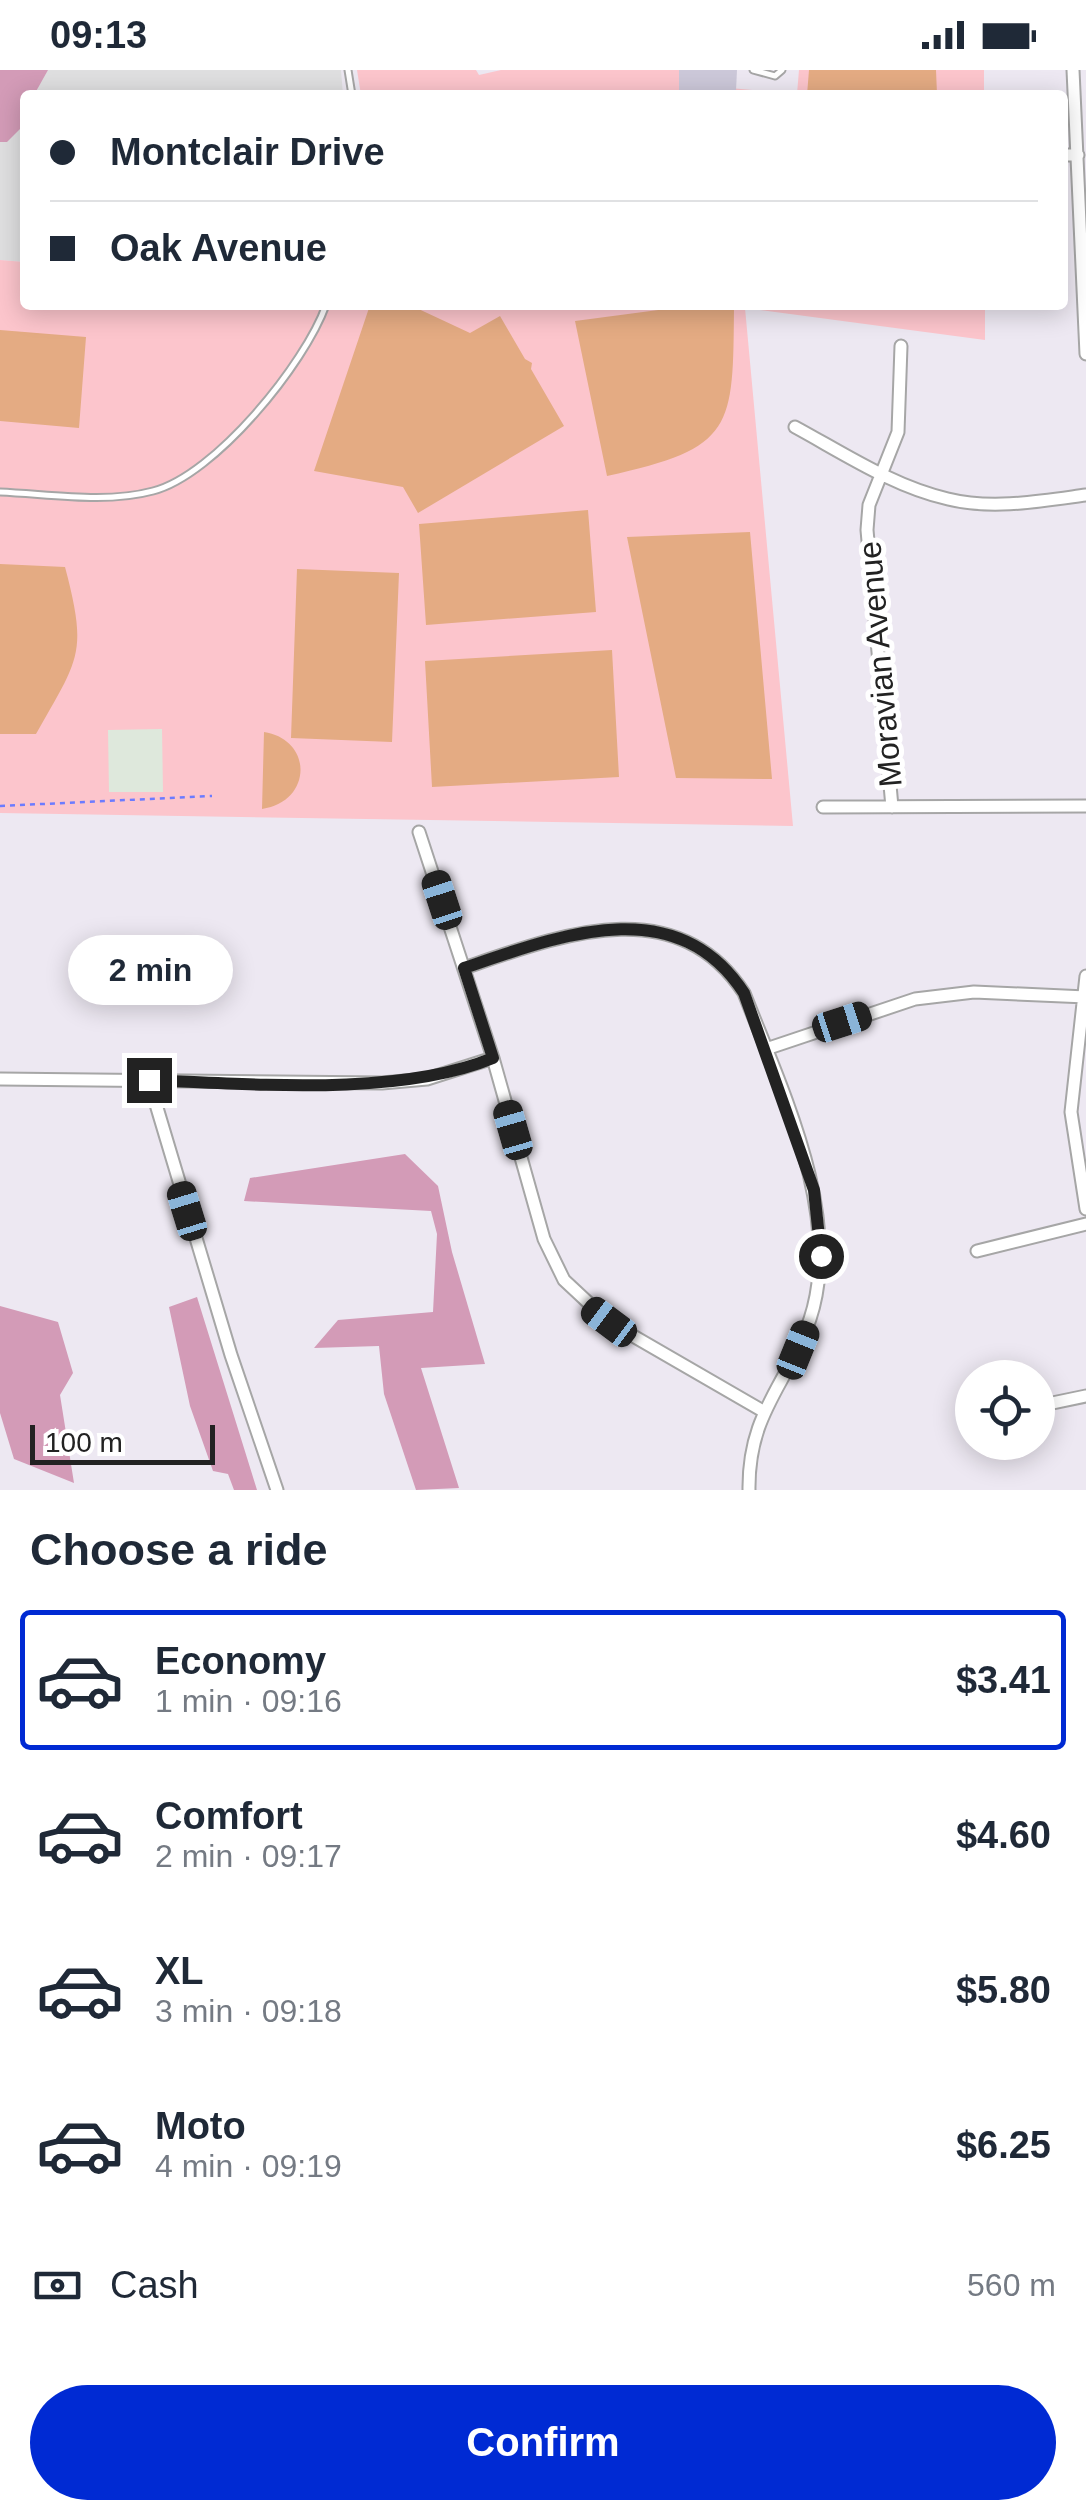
<!DOCTYPE html>
<meta charset="utf-8">
<style>
:root{--surface:#fff;--page:#f2f2f3;--text:#1f2937;--muted:#747a83;--line:#e0e1e3;--accent:#002ad3}
body{margin:0;font-family:Arial,sans-serif;background:var(--page);color:var(--text);height:100vh;display:flex;flex-direction:column;font-size:38px;white-space:nowrap}
*{box-sizing:border-box;margin:0}
p{font-size:32px;color:var(--muted)}
.icon{flex:none;width:55px;height:55px;fill:none;stroke:currentColor;stroke-width:2;stroke-linecap:round;stroke-linejoin:round}
.map{position:relative;height:1420px;overflow:hidden}
.drawer{display:flex;flex-direction:column;background:var(--surface);flex:1}
.drawer>*{flex:none}
.banner{position:absolute;left:20px;top:20px;width:1048px;height:220px;border-radius:10px;box-shadow:0 5px 25px #0003;display:grid;align-content:center;height:220px;padding:0 30px;background:var(--surface)}
.controls{position:absolute;left:955px;top:1290px;display:grid;gap:20px}
.controls a{display:grid;place-items:center;width:100px;height:100px;border-radius:50%;background:var(--surface);box-shadow:0 5px 25px #0003;font-size:50px}
.scale{position:absolute;left:30px;bottom:25px;width:185px;box-sizing:border-box;padding-left:10px;border:5px solid #222;border-top:0;font-size:28px;line-height:35px;white-space:nowrap;color:#222;-webkit-text-stroke:8px #fff;paint-order:stroke}
.end{position:absolute;width:45px;height:45px;margin:-22px;border:12px solid #222;background:#fff;box-shadow:0 0 0 5px #fff}
.from{border-radius:50%}
.bubble{position:absolute;height:70px;border-radius:35px;background:var(--surface);box-shadow:0 5px 25px #0003;font-size:32px;font-weight:600;line-height:70px;text-align:center}
.car{position:absolute;width:30px;height:60px;margin:-30px -15px;border-radius:12px;box-shadow:0 0 8px 2px #0007;background:linear-gradient(#222 24%,#8ab4d8 0 40%,#222 0 76%,#8ab4d8 0 86%,#222 0)}
.banner b{display:flex;align-items:center;gap:35px;height:95px;font-size:38px}
.banner b+b{border-top:2px solid var(--line)}
.banner i{width:25px;height:25px;background:var(--text)}
ul{padding:0;list-style:none}
li{display:flex;align-items:center;gap:30px;height:140px;margin:0 20px 15px;padding:0 10px;border:5px solid transparent;border-radius:10px}
li div{flex:1}
li b{display:block;font-size:38px}
li em{font-style:normal;font-weight:600}
li.on{border-color:var(--accent)}
li>.icon{width:90px;height:90px;stroke-width:1.5}
h2{padding:0 30px;font-size:45px;line-height:120px}
.pay{display:flex;align-items:center;gap:25px;height:110px;padding:0 30px;font-size:38px}
.pay p{margin-inline-start:auto}
.cta{display:flex;gap:20px;margin-top:auto;padding:20px 30px}
.cta a{flex:1;height:115px;border-radius:60px;background:var(--accent);color:#fff;font-size:40px;font-weight:600;line-height:115px;text-align:center}
.status{display:flex;justify-content:space-between;align-items:center;height:70px;padding:0 50px;background:var(--surface);direction:ltr}
.status svg{height:28px;fill:currentColor}
.map>svg:first-child{display:block}
.residential{fill:#dfdfe0}
.forest{fill:#d39bb7}
.park{fill:#fcc5cc}
.pitch{fill:#e4ab83}
.plaza{fill:#dee8dc}
.building{fill:#ccc8d9}
.lines{fill:none;stroke-linecap:round;stroke-linejoin:round}
.lane-casing{stroke:#a6a6a6;stroke-width:9}
.street-casing{stroke:#a6a6a6;stroke-width:15}
.path{stroke:#6c7bff;stroke-width:2.5;stroke-dasharray:5 5;stroke-linecap:butt}
.lane{stroke:#fff;stroke-width:5}
.street{stroke:#fff;stroke-width:11}
.route{stroke:#222;stroke-width:12}
.labels{text-anchor:middle;stroke-width:10;stroke-linejoin:round;paint-order:stroke}
.street-label{font-size:32px;fill:#222;stroke:#fff}
</style>
<div class="status"><b>09:13</b><svg viewBox="0 0 49 12"><path d="M0 12V9h3v3zM5 12V6h3v6zM10 12V3h3v9zM15 12V0h3v12zM26 1h20v11H26zM47 4h2v5h-2z"/></svg></div>
<div class="map">
<svg width="1086" height="1420" viewBox="0 0 1086 1420">
<rect width="100%" height="100%" fill="#ede8f2"/>
<path class="residential" d="M 0,0 L 341,0 L 343,25 L 25,25 L 25,192 L 0,190 Z"/>
<path class="forest" d="M 0,0 L 48,0 L 34,25 L 25,25 L 24,55 L 7,72 L 0,72 Z
M 405,1084 L 438,1116 L 452,1182 L 485,1294 L 421,1298 L 459,1418 L 416,1420 L 384,1324 L 379,1276 L 314,1278 L 338,1250 L 433,1242 L 437,1164 L 431,1141 L 244,1131 L 250,1108 Z
M 197,1227 L 257,1420 L 234,1420 L 228,1404 L 213,1401 L 190,1336 L 169,1237 Z
M 0,1236 L 58,1252 L 73,1303 L 60,1325 L 74,1413 L 14,1389 L 0,1343 Z"/>
<path class="park" d="M 357,0 L 476,0 L 479,5 L 501,0 L 683,0 L 683,14 L 797,24 L 799,0 L 984,0 L 984,25 L 361,25 Z
M 0,190 L 25,192 L 25,235 L 985,235 L 985,270 L 745,238 L 793,756 L 0,743 Z"/>
<path class="pitch" d="M 809,0 L 936,0 L 937,24 L 807,25 Z
M 370,235 L 410,235 L 470,263 L 500,246 L 525,289 L 532,293 L 531,299 L 564,356 L 418,443 L 403,417 L 314,401 Z
M 696,235 L 734,235 C 733,359 735,378 607,406 L 575,251 Z
M 0,260 L 86,267 L 79,358 L 0,351 Z
M 588,440 L 596,542 L 426,555 L 419,454 Z
M 750,462 L 772,709 L 676,708 L 627,467 Z
M 0,494 L 65,497 C 88,584 79,588 36,664 L 0,664 Z
M 297,499 L 399,503 L 392,672 L 291,668 Z
M 612,580 L 619,707 L 432,717 L 425,591 Z
M 264,662 C 314,670 312,732 262,739 Z"/>
<path class="plaza" d="M 162,659 L 163,722 L 109,722 L 108,660 Z"/>
<path class="building" d="M 679,0 L 737,0 L 736,21 L 679,21 Z"/>
<g class="lines">
<g class="lane-casing">
<path id="lane" d="M 348,0 L 352,25
M 753,0 L 775,6 L 782,0
M 0,422 C 49,424 105,434 153,421 C 215,405 305,294 326,235"/>
</g>
<g class="street-casing">
<path id="street" d="M 1073,0 L 1086,284
M 1062,85 L 1078,85
M 795,357 C 843,383 894,417 948,429 C 992,440 1042,431 1086,425
M 823,737 L 1086,736
M 892,737 L 867,460 L 869,435 L 898,362 L 901,276
M 419,762 L 493,988 L 544,1169 L 564,1210 L 609,1252 L 763,1341
M 464,898 C 558,866 676,819 744,923 C 781,1018 844,1147 810,1249 C 787,1316 748,1342 749,1420
M 1086,906 L 1071,1042 L 1086,1139
M 766,979 L 915,929 L 974,922 L 1086,927
M 0,1009 L 382,1013 L 427,1009 L 493,988
M 149,1011 L 231,1285 L 277,1420
M 977,1181 L 1086,1154
M 1038,1336 L 1086,1326"/>
</g>
<path class="path" d="M 0,736 L 212,726"/>
<use href="#lane" class="lane"/>
<use href="#street" class="street"/>
</g>
<g class="lines">
<path class="route" d="M 149,1010 C 252,1014 398,1027 493,988 L 464,898 C 558,866 676,819 744,923 L 814,1120 L 821,1186"/>
</g>
<g class="labels">
<g class="street-label">
<text transform="translate(880 594) rotate(-95)" y="11">Moravian Avenue</text>
</g>
</g>
</svg>
<div class="controls">
<a><svg class="icon" aria-label="locate" viewBox="0 0 24 24"><circle cx="12" cy="12" r="6"/><path d="M12 2v4M12 18v4M2 12h4M18 12h4"/></svg></a>
</div>
<div class="scale">100 m</div>
<i class="end from" style="left:821px;top:1186px"></i>
<i class="end" style="left:149px;top:1010px"></i>
<div class="bubble" style="left:68px;top:865px;width:165px">2 min</div>
<i class="car" style="left:442px;top:830px;rotate:342deg"></i>
<i class="car" style="left:842px;top:952px;rotate:72deg"></i>
<i class="car" style="left:513px;top:1060px;rotate:344deg"></i>
<i class="car" style="left:187px;top:1141px;rotate:343deg"></i>
<i class="car" style="left:609px;top:1252px;rotate:307deg"></i>
<i class="car" style="left:798px;top:1280px;rotate:22deg"></i>
<div class="banner">
<b><i class="from"></i>Montclair Drive</b>
<b><i></i>Oak Avenue</b>
</div>
</div>
<section class="drawer">
<h2>Choose a ride</h2>
<ul>
<li class="on"><svg class="icon" aria-label="car" viewBox="0 0 24 24"><path d="M5 17H2v-5l4-1 3-4h7l3 4 3 1v5h-3M9 17h6M6 11h13"/><circle cx="7" cy="17" r="2"/><circle cx="17" cy="17" r="2"/></svg><div><b>Economy</b><p>1 min · 09:16</p></div><em>$3.41</em></li>
<li><svg class="icon" aria-label="car" viewBox="0 0 24 24"><path d="M5 17H2v-5l4-1 3-4h7l3 4 3 1v5h-3M9 17h6M6 11h13"/><circle cx="7" cy="17" r="2"/><circle cx="17" cy="17" r="2"/></svg><div><b>Comfort</b><p>2 min · 09:17</p></div><em>$4.60</em></li>
<li><svg class="icon" aria-label="car" viewBox="0 0 24 24"><path d="M5 17H2v-5l4-1 3-4h7l3 4 3 1v5h-3M9 17h6M6 11h13"/><circle cx="7" cy="17" r="2"/><circle cx="17" cy="17" r="2"/></svg><div><b>XL</b><p>3 min · 09:18</p></div><em>$5.80</em></li>
<li><svg class="icon" aria-label="car" viewBox="0 0 24 24"><path d="M5 17H2v-5l4-1 3-4h7l3 4 3 1v5h-3M9 17h6M6 11h13"/><circle cx="7" cy="17" r="2"/><circle cx="17" cy="17" r="2"/></svg><div><b>Moto</b><p>4 min · 09:19</p></div><em>$6.25</em></li>
</ul>
<div class="pay"><svg class="icon" aria-label="cash" viewBox="0 0 24 24"><path d="M3 7h18v10H3z"/><circle cx="12" cy="12" r="2"/></svg>Cash<p>560 m</p></div>
<div class="cta"><a>Confirm</a></div>
</section>
